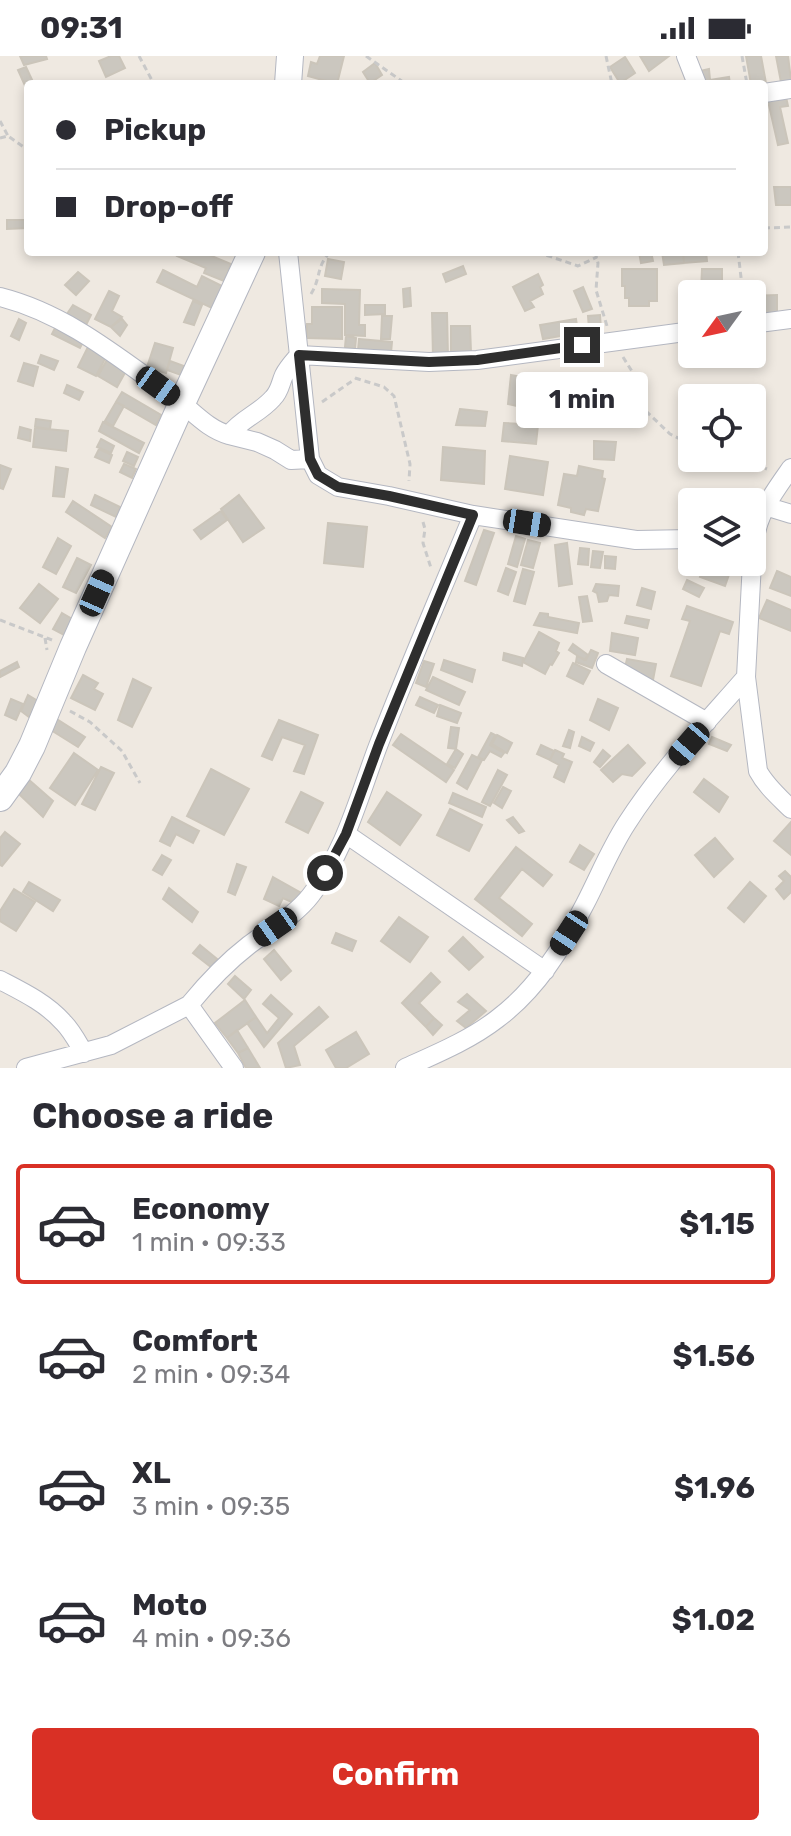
<!DOCTYPE html>
<meta charset="utf-8">
<style>
:root{--surface:#fff;--page:#f2f2f3;--text:#2b2b33;--muted:#7c7c81;--line:#e1e1e2;--accent:#d93025}
body{margin:0;font-family:Rubik,sans-serif;background:var(--page);color:var(--text);height:100vh;display:flex;flex-direction:column;font-size:30px;white-space:nowrap}
*{box-sizing:border-box;margin:0}
p{font-size:26px;color:var(--muted)}
.icon{flex:none;width:44px;height:44px;fill:none;stroke:currentColor;stroke-width:2;stroke-linecap:round;stroke-linejoin:round}
.map{position:relative;height:1012px;overflow:hidden}
.side{display:flex;flex-direction:column;background:var(--surface);flex:1}
.side>*{flex:none}
.hud{position:absolute;left:24px;top:24px;width:744px;height:176px;border-radius:8px;box-shadow:0 4px 12px #0003;display:grid;align-content:center;height:176px;padding:0 32px;background:var(--surface)}
.needle{width:52px;rotate:237deg}
.controls{position:absolute;left:678px;top:224px;display:grid;gap:16px}
.controls a{display:grid;place-items:center;width:88px;height:88px;border-radius:8px;background:var(--surface);box-shadow:0 4px 12px #0003;font-size:40px}
.end{position:absolute;width:36px;height:36px;margin:-18px;border:10px solid #2e2e2e;background:#fff;box-shadow:0 0 0 4px #fff}
.from{border-radius:50%}
.bubble{position:absolute;height:56px;border-radius:8px;background:var(--surface);box-shadow:0 4px 12px #0003;font-size:26px;font-weight:700;line-height:56px;text-align:center}
.car{position:absolute;width:24px;height:48px;margin:-24px -12px;border-radius:10px;box-shadow:0 0 6px 2px #0007;background:linear-gradient(#222 24%,#8ab4d8 0 40%,#222 0 76%,#8ab4d8 0 86%,#222 0)}
.hud b{display:flex;align-items:center;gap:28px;height:76px;font-size:30px}
.hud b+b{border-top:2px solid var(--line)}
.hud i{width:20px;height:20px;background:var(--text)}
ul{padding:0;list-style:none}
li{display:flex;align-items:center;gap:24px;height:120px;margin:0 16px 12px;padding:0 16px;border:4px solid transparent;border-radius:8px}
li div{flex:1}
li b{display:block;font-size:30px}
li em{font-style:normal;font-weight:700}
li.current{border-color:var(--accent)}
li>.icon{width:72px;height:72px;stroke-width:1.5}
h2{padding:0 32px;font-size:36px;line-height:96px}
.cta{display:flex;gap:16px;margin-top:auto;padding:16px 32px}
.cta a{flex:1;height:92px;border-radius:8px;background:var(--accent);color:#fff;font-size:32px;font-weight:700;line-height:92px;text-align:center}
.status{display:flex;justify-content:space-between;align-items:center;height:56px;padding:0 40px;background:var(--surface);direction:ltr}
.status svg{height:22px;fill:currentColor}
.map>svg:first-child{display:block}
.building{fill:#cbc7bf;stroke:#cbc5ba;stroke-width:2}
.lines{fill:none;stroke-linecap:round;stroke-linejoin:round}
.minor-casing{stroke:#b4b7c1;stroke-width:20}
.secondary-casing{stroke:#b4b7c1;stroke-width:28}
.path{stroke:#c9c9c9;stroke-width:3;stroke-dasharray:6 4;stroke-linecap:butt}
.minor{stroke:#fff;stroke-width:18}
.secondary{stroke:#fff;stroke-width:26}
.route{stroke:#2e2e2e;stroke-width:10}
</style>
<div class="status"><b>09:31</b><svg viewBox="0 0 49 12"><path d="M0 12V9h3v3zM5 12V6h3v6zM10 12V3h3v9zM15 12V0h3v12zM26 1h20v11H26zM47 4h2v5h-2z"/></svg></div>
<div class="map">
<svg width="791" height="1012" viewBox="0 0 791 1012">
<rect width="100%" height="100%" fill="#efe9e1"/>
<path class="building" d="M 20,0 L 46,0 L 47,3 L 24,9 Z
M 111,0 L 119,0 L 125,12 L 106,21 L 99,5 Z
M 320,0 L 344,0 L 337,28 L 308,20 L 311,6 L 317,8 Z
M 640,0 L 669,0 L 649,15 Z
M 746,0 L 761,0 L 766,27 L 751,28 Z
M 776,0 L 788,0 L 791,24 L 781,26 Z
M 625,1 L 635,17 L 620,27 L 610,11 Z
M 375,7 L 382,19 L 370,27 L 363,16 Z
M 26,11 L 34,28 L 28,28 L 27,34 L 18,14 Z
M 709,13 L 710,24 L 729,21 L 730,28 L 702,28 L 700,15 Z
M 786,41 L 788,50 L 780,51 L 788,87 L 778,89 L 768,45 Z
M 774,131 L 791,131 L 791,149 L 776,149 Z
M 7,164 L 28,164 L 28,172 L 7,173 Z
M 179,196 L 202,196 L 231,208 L 224,225 L 204,217 L 206,212 L 177,200 Z
M 639,196 L 651,196 L 653,205 L 641,207 Z
M 662,196 L 683,196 L 684,207 L 664,209 Z
M 683,196 L 706,196 L 707,205 L 684,207 Z
M 328,203 L 344,206 L 341,223 L 325,220 Z
M 463,210 L 466,218 L 446,226 L 443,218 Z
M 622,213 L 657,213 L 657,245 L 649,245 L 649,250 L 629,250 L 629,242 L 625,242 L 625,230 L 622,230 Z
M 702,213 L 722,213 L 722,236 L 701,235 Z
M 163,214 L 197,231 L 202,220 L 224,231 L 214,253 L 157,226 Z
M 78,216 L 89,225 L 76,239 L 65,229 Z
M 538,218 L 543,229 L 540,231 L 543,238 L 530,245 L 534,251 L 525,255 L 513,231 Z
M 583,231 L 592,253 L 583,256 L 574,235 Z
M 410,232 L 411,250 L 404,251 L 403,233 Z
M 322,233 L 360,234 L 359,269 L 365,269 L 365,280 L 345,279 L 345,248 L 322,247 Z
M 109,235 L 119,240 L 112,255 L 122,261 L 111,271 L 95,263 Z
M 692,238 L 692,263 L 683,264 L 681,239 Z
M 777,239 L 777,259 L 752,260 L 752,240 Z
M 193,245 L 202,249 L 194,269 L 184,266 Z
M 73,249 L 91,259 L 86,269 L 67,258 Z
M 365,249 L 385,249 L 385,258 L 365,259 Z
M 312,251 L 342,251 L 342,283 L 307,282 L 307,268 L 312,268 Z
M 432,257 L 447,257 L 448,301 L 433,301 Z
M 600,259 L 601,273 L 589,273 L 588,260 Z
M 382,260 L 392,260 L 390,283 L 381,283 Z
M 19,263 L 26,267 L 19,284 L 11,280 Z
M 122,263 L 127,269 L 120,280 L 111,271 Z
M 576,263 L 578,277 L 543,283 L 540,269 Z
M 56,270 L 84,284 L 80,292 L 52,278 Z
M 451,270 L 470,270 L 471,296 L 451,297 Z
M 346,280 L 356,282 L 355,293 L 345,291 Z
M 359,283 L 392,286 L 391,297 L 358,294 Z
M 90,287 L 108,297 L 96,320 L 78,311 Z
M 155,287 L 173,292 L 166,317 L 147,311 Z
M 41,299 L 58,305 L 54,314 L 38,307 Z
M 108,302 L 127,313 L 117,331 L 98,320 Z
M 170,305 L 184,310 L 181,319 L 167,314 Z
M 24,307 L 38,311 L 33,330 L 18,325 Z
M 511,319 L 522,321 L 517,350 L 508,348 Z
M 67,329 L 83,336 L 79,344 L 64,337 Z
M 122,336 L 161,359 L 156,369 L 116,346 Z
M 116,346 L 124,350 L 113,370 L 105,365 Z
M 460,353 L 487,356 L 485,370 L 456,369 Z
M 36,363 L 51,365 L 50,373 L 35,371 Z
M 103,366 L 144,387 L 139,397 L 99,375 Z
M 504,367 L 538,369 L 536,388 L 502,385 Z
M 20,371 L 31,374 L 30,385 L 18,382 Z
M 35,372 L 68,375 L 66,395 L 33,391 Z
M 101,383 L 114,390 L 111,397 L 97,391 Z
M 594,385 L 616,386 L 614,404 L 594,403 Z
M 443,391 L 485,395 L 484,428 L 441,424 Z
M 99,393 L 112,399 L 109,407 L 95,401 Z
M 127,396 L 138,401 L 134,410 L 123,405 Z
M 510,400 L 548,406 L 543,439 L 505,433 Z
M 124,408 L 136,413 L 132,422 L 120,416 Z
M 0,409 L 11,413 L 3,433 L 0,432 Z
M 579,410 L 603,415 L 602,422 L 605,423 L 598,455 L 586,453 L 584,459 L 571,456 L 571,452 L 558,449 L 564,418 L 577,420 Z
M 56,411 L 68,413 L 64,441 L 53,440 Z
M 95,439 L 120,451 L 116,461 L 91,449 Z
M 239,439 L 264,472 L 243,486 L 221,453 Z
M 73,445 L 112,471 L 105,482 L 66,456 Z
M 221,455 L 227,464 L 201,483 L 194,474 Z
M 328,467 L 367,471 L 363,511 L 324,507 Z
M 484,474 L 494,477 L 476,529 L 465,525 Z
M 516,480 L 525,483 L 517,511 L 508,508 Z
M 58,482 L 71,490 L 56,518 L 43,511 Z
M 528,484 L 540,487 L 533,512 L 521,509 Z
M 567,487 L 572,528 L 559,530 L 555,489 Z
M 580,492 L 589,493 L 588,509 L 578,508 Z
M 593,495 L 603,496 L 600,512 L 591,511 Z
M 605,500 L 616,501 L 615,513 L 605,512 Z
M 77,502 L 91,509 L 76,537 L 63,531 Z
M 705,506 L 721,506 L 732,510 L 725,530 L 700,521 Z
M 506,512 L 516,516 L 508,539 L 498,535 Z
M 523,513 L 534,516 L 525,548 L 514,545 Z
M 777,515 L 791,521 L 791,540 L 770,532 Z
M 687,524 L 704,532 L 699,541 L 683,533 Z
M 39,528 L 58,543 L 40,567 L 20,552 Z
M 596,528 L 619,530 L 618,540 L 609,539 L 607,545 L 599,546 L 597,537 L 593,535 Z
M 642,532 L 655,536 L 651,553 L 637,549 Z
M 587,540 L 592,565 L 583,566 L 579,541 Z
M 767,544 L 791,554 L 791,575 L 759,562 Z
M 687,550 L 733,566 L 729,578 L 720,575 L 701,630 L 671,620 L 690,565 L 682,563 Z
M 62,557 L 72,563 L 64,579 L 53,573 Z
M 540,557 L 548,558 L 548,561 L 579,567 L 577,577 L 534,569 Z
M 627,560 L 649,564 L 647,572 L 625,567 Z
M 539,576 L 559,587 L 556,595 L 559,597 L 552,609 L 550,608 L 545,618 L 523,606 Z
M 612,577 L 638,582 L 635,599 L 610,595 Z
M 573,588 L 588,599 L 584,604 L 569,594 Z
M 591,594 L 598,597 L 592,612 L 576,606 L 577,600 L 586,604 Z
M 504,597 L 523,602 L 522,610 L 503,604 Z
M 627,603 L 656,608 L 653,624 L 624,616 Z
M 444,604 L 475,614 L 472,626 L 441,614 Z
M 424,605 L 434,608 L 426,631 L 416,627 Z
M 17,606 L 19,611 L 0,621 L 0,615 Z
M 573,607 L 590,615 L 583,628 L 567,620 Z
M 83,619 L 98,627 L 94,633 L 103,638 L 95,654 L 71,642 Z
M 433,621 L 465,636 L 459,649 L 426,634 Z
M 133,623 L 151,632 L 132,671 L 118,664 Z
M 28,639 L 38,645 L 29,661 L 21,655 Z
M 420,641 L 438,649 L 434,657 L 416,649 Z
M 11,643 L 23,648 L 16,664 L 5,659 Z
M 598,643 L 618,652 L 609,674 L 590,664 Z
M 440,649 L 461,657 L 457,667 L 437,660 Z
M 52,660 L 85,681 L 78,691 L 46,671 Z
M 279,664 L 318,679 L 304,718 L 294,715 L 305,689 L 282,681 L 272,704 L 262,700 Z
M 451,671 L 459,672 L 456,693 L 448,692 Z
M 569,674 L 574,676 L 570,692 L 563,690 Z
M 491,677 L 495,679 L 490,689 L 504,697 L 501,701 L 490,695 L 484,704 L 478,701 Z
M 401,678 L 454,714 L 446,726 L 393,689 Z
M 497,679 L 512,687 L 507,697 L 492,688 Z
M 582,681 L 594,687 L 590,695 L 579,690 Z
M 712,681 L 731,689 L 727,695 L 709,688 Z
M 541,689 L 554,695 L 550,704 L 537,698 Z
M 628,689 L 645,707 L 632,720 L 622,718 L 613,726 L 601,714 Z
M 456,693 L 463,698 L 455,712 L 447,708 Z
M 555,694 L 564,698 L 562,702 L 572,706 L 564,726 L 554,721 L 559,709 L 550,704 Z
M 603,694 L 610,700 L 600,711 L 594,706 Z
M 74,697 L 98,714 L 75,749 L 50,732 Z
M 472,699 L 482,704 L 467,733 L 457,727 Z
M 101,711 L 114,717 L 95,754 L 82,748 Z
M 211,713 L 249,733 L 224,779 L 187,760 Z
M 498,714 L 507,719 L 490,750 L 482,746 Z
M 28,723 L 53,745 L 43,761 L 19,738 Z
M 704,723 L 728,741 L 719,756 L 694,736 Z
M 503,731 L 511,735 L 502,752 L 494,747 Z
M 301,736 L 323,747 L 308,777 L 286,766 Z
M 387,736 L 421,759 L 400,789 L 368,766 Z
M 453,737 L 486,751 L 482,761 L 449,747 Z
M 450,753 L 482,769 L 469,795 L 437,779 Z
M 172,761 L 199,775 L 193,787 L 176,778 L 170,790 L 160,785 Z
M 513,761 L 524,775 L 519,777 L 507,764 Z
M 791,766 L 791,799 L 774,785 Z
M 5,776 L 20,788 L 2,810 L 0,809 L 0,782 Z
M 715,782 L 733,803 L 714,821 L 695,799 Z
M 580,789 L 594,798 L 584,814 L 570,806 Z
M 516,791 L 552,819 L 543,830 L 522,813 L 499,842 L 532,868 L 522,880 L 475,843 Z
M 162,799 L 171,804 L 162,819 L 153,814 Z
M 237,808 L 246,811 L 235,839 L 228,836 Z
M 785,815 L 791,821 L 791,836 L 784,843 L 776,833 L 784,825 L 779,820 Z
M 273,821 L 303,838 L 298,849 L 283,842 L 279,850 L 264,843 Z
M 29,826 L 60,844 L 53,855 L 23,836 Z
M 750,826 L 766,840 L 744,866 L 728,852 Z
M 169,832 L 198,856 L 192,866 L 163,843 Z
M 14,833 L 35,846 L 16,875 L 0,865 L 0,855 Z
M 399,861 L 428,881 L 410,906 L 381,885 Z
M 336,877 L 356,885 L 352,895 L 332,887 Z
M 463,881 L 483,901 L 469,914 L 449,895 Z
M 200,889 L 217,903 L 211,911 L 193,897 Z
M 274,894 L 291,915 L 281,924 L 264,903 Z
M 431,917 L 440,926 L 419,947 L 434,962 L 426,971 L 402,947 Z
M 235,920 L 251,934 L 244,943 L 228,928 Z
M 467,938 L 486,955 L 466,972 L 457,965 L 470,954 L 458,946 Z
M 271,939 L 292,958 L 264,991 L 247,967 L 256,961 L 267,977 L 279,962 L 263,948 Z
M 245,944 L 256,961 L 227,982 L 215,967 Z
M 319,951 L 328,961 L 294,990 L 300,1009 L 286,1012 L 278,987 Z
M 434,962 L 442,969 L 433,979 L 426,971 Z
M 237,974 L 248,992 L 238,997 L 227,982 Z
M 356,976 L 369,998 L 346,1012 L 336,1012 L 326,994 Z
M 248,992 L 260,1012 L 246,1012 L 238,997 Z"/>
<g class="lines">
<g class="minor-casing">
<path id="minor" d="M 686,0 L 697,28
M 764,37 L 791,33
M 288,196 L 310,403 L 318,419 L 338,431 L 389,440 L 473,459 L 636,484 L 692,483
M 0,241 C 67,258 119,302 174,341 C 193,355 207,373 229,379 C 242,362 259,358 273,342 C 280,335 280,328 284,319 C 288,311 294,305 299,299 L 429,306 L 477,304 L 692,275
M 752,268 L 791,263
M 229,379 L 257,386 L 275,394 L 291,404 L 310,403
M 765,450 L 791,458
M 752,506 L 746,621 L 758,715 C 766,730 779,741 791,753
M 752,506 C 754,462 767,446 791,412
M 606,608 L 707,666
M 346,778 L 545,915
M 0,924 C 23,936 46,947 63,966 C 72,975 78,987 84,997
M 26,1012 L 111,989 L 189,949
M 234,1012 L 189,949 C 207,927 227,906 249,889 C 270,873 295,860 311,839 C 345,796 359,740 378,690 C 408,612 441,536 473,459
M 405,1012 C 436,998 470,984 497,963 C 536,934 563,891 585,848 C 599,821 610,793 627,767 C 661,714 705,668 746,621"/>
</g>
<g class="secondary-casing">
<path id="secondary" d="M 288,28 L 290,0
M 0,742 L 18,717 L 32,690 L 73,591 L 182,347 L 252,196"/>
</g>
<path class="path" d="M 139,0 L 154,28
M 366,0 L 406,28
M 606,0 L 612,28
M 742,0 L 747,28
M 0,65 L 8,80
M 0,82 L 8,80 L 28,94
M 764,172 L 791,171
M 537,196 L 578,210 L 597,201
M 595,196 L 598,207 L 596,234 L 607,270
M 738,196 L 743,238
M 311,238 C 321,222 316,211 330,196
M 623,301 L 633,317 L 635,338 L 647,356 L 670,378 L 692,389
M 355,322 L 384,331 L 394,340 L 410,408 L 409,425
M 322,346 L 355,323
M 737,402 L 767,413
M 423,466 L 425,473 L 423,487 L 431,512
M 0,564 L 52,584
M 45,582 L 47,594
M 70,655 L 90,666 L 122,695 L 140,727"/>
<use href="#minor" class="minor"/>
<use href="#secondary" class="secondary"/>
</g>
<g class="lines">
<path class="route" d="M 325,817 L 346,778 L 379,688 L 473,459 L 389,440 L 338,431 L 318,419 L 310,403 L 299,299 L 429,306 L 477,304 L 582,289"/>
</g>
</svg>
<div class="controls">
<a><svg class="needle" viewBox="-14 -14 28 28"><path d="M0-13l5 13h-10z" fill="#e53935"/><path d="M0 13l5-13h-10z" fill="#7c7c81"/></svg></a>
<a><svg class="icon" aria-label="locate" viewBox="0 0 24 24"><circle cx="12" cy="12" r="6"/><path d="M12 2v4M12 18v4M2 12h4M18 12h4"/></svg></a>
<a><svg class="icon" aria-label="layers" viewBox="0 0 24 24"><path d="M12 4l9 5-9 5-9-5zM3 14l9 5 9-5"/></svg></a>
</div>
<i class="end from" style="left:325px;top:817px"></i>
<i class="end" style="left:582px;top:289px"></i>
<div class="bubble" style="left:516px;top:316px;width:132px">1 min</div>
<i class="car" style="left:158px;top:330px;rotate:126deg"></i>
<i class="car" style="left:527px;top:467px;rotate:99deg"></i>
<i class="car" style="left:97px;top:537px;rotate:24deg"></i>
<i class="car" style="left:689px;top:688px;rotate:221deg"></i>
<i class="car" style="left:275px;top:871px;rotate:235deg"></i>
<i class="car" style="left:569px;top:877px;rotate:213deg"></i>
<div class="hud">
<b><i class="from"></i>Pickup</b>
<b><i></i>Drop-off</b>
</div>
</div>
<section class="side">
<h2>Choose a ride</h2>
<ul>
<li class="current"><svg class="icon" aria-label="car" viewBox="0 0 24 24"><path d="M5 17H2v-5l4-1 3-4h7l3 4 3 1v5h-3M9 17h6M6 11h13"/><circle cx="7" cy="17" r="2"/><circle cx="17" cy="17" r="2"/></svg><div><b>Economy</b><p>1 min · 09:33</p></div><em>$1.15</em></li>
<li><svg class="icon" aria-label="car" viewBox="0 0 24 24"><path d="M5 17H2v-5l4-1 3-4h7l3 4 3 1v5h-3M9 17h6M6 11h13"/><circle cx="7" cy="17" r="2"/><circle cx="17" cy="17" r="2"/></svg><div><b>Comfort</b><p>2 min · 09:34</p></div><em>$1.56</em></li>
<li><svg class="icon" aria-label="car" viewBox="0 0 24 24"><path d="M5 17H2v-5l4-1 3-4h7l3 4 3 1v5h-3M9 17h6M6 11h13"/><circle cx="7" cy="17" r="2"/><circle cx="17" cy="17" r="2"/></svg><div><b>XL</b><p>3 min · 09:35</p></div><em>$1.96</em></li>
<li><svg class="icon" aria-label="car" viewBox="0 0 24 24"><path d="M5 17H2v-5l4-1 3-4h7l3 4 3 1v5h-3M9 17h6M6 11h13"/><circle cx="7" cy="17" r="2"/><circle cx="17" cy="17" r="2"/></svg><div><b>Moto</b><p>4 min · 09:36</p></div><em>$1.02</em></li>
</ul>
<div class="cta"><a>Confirm</a></div>
</section>
